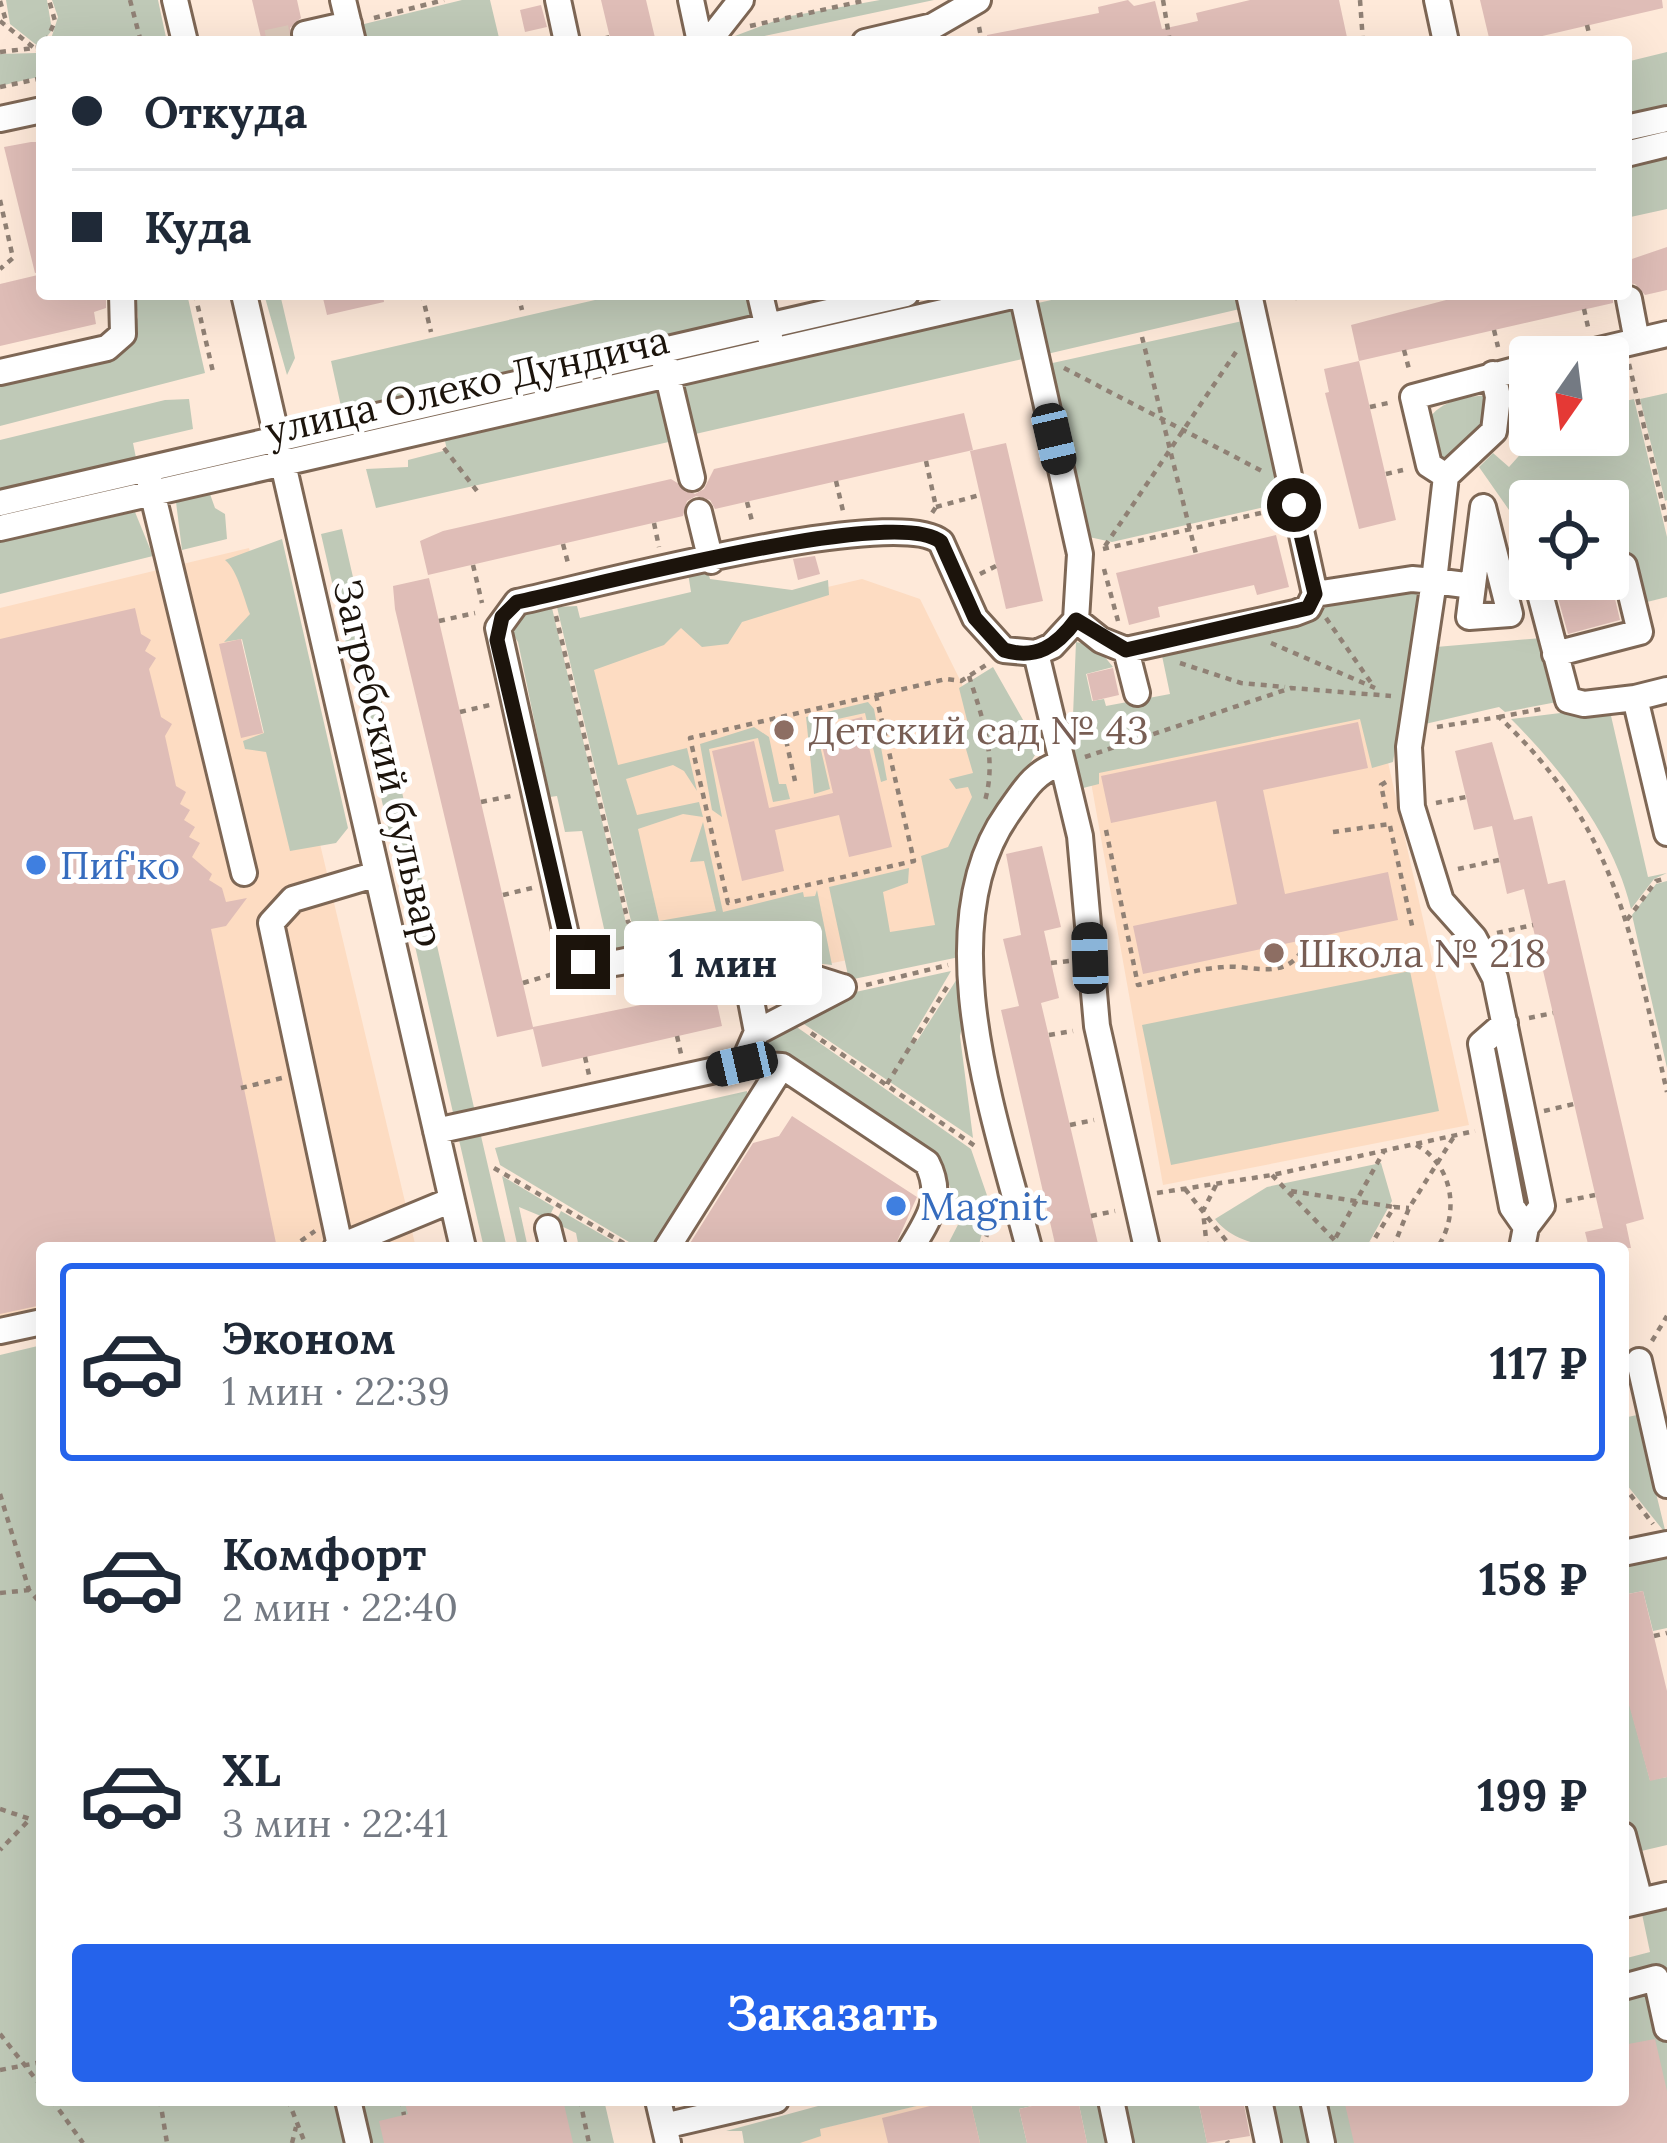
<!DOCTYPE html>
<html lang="ru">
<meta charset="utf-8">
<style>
:root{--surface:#fff;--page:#f6f6f7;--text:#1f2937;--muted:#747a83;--line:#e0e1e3;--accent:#2563eb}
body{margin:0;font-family:Lora,serif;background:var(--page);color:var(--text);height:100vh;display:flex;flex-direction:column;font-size:45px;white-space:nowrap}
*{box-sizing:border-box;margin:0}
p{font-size:39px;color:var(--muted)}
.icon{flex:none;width:66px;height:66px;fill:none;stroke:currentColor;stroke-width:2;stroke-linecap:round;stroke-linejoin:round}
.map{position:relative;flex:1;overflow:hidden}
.drawer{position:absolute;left:36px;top:1242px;width:1593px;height:864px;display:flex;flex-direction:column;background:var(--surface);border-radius:12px;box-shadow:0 12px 48px #0002}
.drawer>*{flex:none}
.banner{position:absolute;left:36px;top:36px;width:1596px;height:264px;border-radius:12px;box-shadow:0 12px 48px #0002;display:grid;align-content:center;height:264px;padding:0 36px;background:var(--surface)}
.needle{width:78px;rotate:194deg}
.controls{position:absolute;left:1509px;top:336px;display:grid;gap:24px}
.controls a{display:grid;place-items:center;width:120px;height:120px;border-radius:12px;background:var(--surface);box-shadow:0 12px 48px #0002;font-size:60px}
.end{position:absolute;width:54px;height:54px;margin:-27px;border:15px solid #1c140c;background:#fff;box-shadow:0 0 0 6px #fff}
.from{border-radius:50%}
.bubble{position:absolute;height:84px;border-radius:12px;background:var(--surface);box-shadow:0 12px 48px #0002;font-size:39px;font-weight:700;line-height:84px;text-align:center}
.car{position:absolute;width:36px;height:72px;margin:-36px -18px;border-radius:15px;box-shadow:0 0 9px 3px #0007;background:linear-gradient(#222 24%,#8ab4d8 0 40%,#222 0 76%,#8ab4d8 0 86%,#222 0)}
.banner b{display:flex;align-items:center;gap:42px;height:114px;font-size:45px}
.banner b+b{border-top:3px solid var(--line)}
.banner i{width:30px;height:30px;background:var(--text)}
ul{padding:21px 0 0;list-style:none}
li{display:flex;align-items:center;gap:36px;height:198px;margin:0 24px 18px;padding:0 12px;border:6px solid transparent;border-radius:12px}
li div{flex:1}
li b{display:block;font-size:45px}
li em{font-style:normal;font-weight:700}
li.on{border-color:var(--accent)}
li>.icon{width:108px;height:108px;stroke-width:1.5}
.button{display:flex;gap:24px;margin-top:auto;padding:24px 36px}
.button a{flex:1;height:138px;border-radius:12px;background:var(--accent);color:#fff;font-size:48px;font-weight:700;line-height:138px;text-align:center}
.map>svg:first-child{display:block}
.built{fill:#fddcc2}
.green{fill:#bfc9b7}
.building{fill:#dfbdb7}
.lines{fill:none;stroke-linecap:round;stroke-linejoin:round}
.minor-tunnel{stroke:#dcc9ba;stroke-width:24;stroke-dasharray:24 12;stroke-linecap:butt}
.minor-casing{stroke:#7e6755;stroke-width:30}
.path{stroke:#908175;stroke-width:4.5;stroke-dasharray:6 6;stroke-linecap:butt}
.minor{stroke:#fff;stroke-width:24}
.route{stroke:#1c140c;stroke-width:15}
.education-dot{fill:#8d6e63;stroke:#fff;stroke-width:4.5}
.shop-dot{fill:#3f7fe0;stroke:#fff;stroke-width:4.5}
.labels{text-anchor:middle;stroke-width:10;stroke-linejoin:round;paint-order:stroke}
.street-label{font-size:39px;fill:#1c140c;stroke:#fff}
.education-label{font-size:39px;fill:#785e54;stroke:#fff;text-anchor:start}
.shop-label{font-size:39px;fill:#366cbe;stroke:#fff;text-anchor:start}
</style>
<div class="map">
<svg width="1667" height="2143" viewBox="0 0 1667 2143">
<rect width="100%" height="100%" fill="#fee9d9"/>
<path class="built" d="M 249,548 L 269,633 L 241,640 L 263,732 L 292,726 L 416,1248 L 42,1248 L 42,1337 L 0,1347 L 0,608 Z
M 862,579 L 920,599 L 962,684 L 985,776 L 940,942 L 817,966 L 699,929 L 646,934 L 574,646 Z
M 1373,695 L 1469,1125 L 1163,1185 L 1089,771 Z
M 942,2100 L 984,2100 L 994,2143 L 759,2143 Z"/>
<path class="green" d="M 6,0 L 47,0 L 52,30 L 39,47 L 10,24 Z
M 52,0 L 158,0 L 167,42 L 50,42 L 58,17 Z
M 462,0 L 490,0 L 500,42 L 364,42 L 360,25 Z
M 880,0 L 934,0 L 755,38 L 756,42 L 719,42 L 785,17 Z
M 1667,52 L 1667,105 L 1626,114 L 1626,62 Z
M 36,53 L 42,76 L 0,86 L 0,54 Z
M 1667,157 L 1667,209 L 1626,218 L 1626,167 Z
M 135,294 L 187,294 L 205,373 L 0,426 L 0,382 L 128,343 L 138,317 Z
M 264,294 L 280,294 L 295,358 L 287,375 Z
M 621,294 L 749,294 L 753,316 L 342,411 L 331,361 Z
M 1078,294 L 1241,294 L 1244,308 L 1047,354 L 1038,303 Z
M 1013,309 L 1027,358 L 691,435 L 684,385 Z
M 1247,320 L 1281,496 L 1269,506 L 1112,542 L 1089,537 L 1048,364 Z
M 657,391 L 673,441 L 376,508 L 366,469 L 408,467 L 408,460 L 447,450 L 445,441 Z
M 1667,393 L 1667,500 L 1665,501 L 1640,399 Z
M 1490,395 L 1488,423 L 1448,460 L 1436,456 L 1427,421 C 1442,399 1465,397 1490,395 Z
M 189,399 L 193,429 L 133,443 L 136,458 L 0,490 L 0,440 L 165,400 Z
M 1634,399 L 1667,537 L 1667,597 L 1643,603 L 1630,553 L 1608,556 L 1608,501 L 1530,501 L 1530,540 L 1479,467 L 1493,453 L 1509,467 L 1525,449 L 1509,435 L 1513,431 L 1506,420 L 1517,401 L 1522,421 L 1530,420 L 1530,435 L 1564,435 L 1566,441 L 1608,435 L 1608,405 Z
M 210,494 L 215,508 L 225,514 L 227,539 L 182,550 L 176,502 Z
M 135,512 L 153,556 L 0,594 L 0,542 Z
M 342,529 L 475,1112 L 454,1117 L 321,534 Z
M 282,539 L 348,828 L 336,843 L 290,851 L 266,752 L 245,749 L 243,741 L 264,733 L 242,639 L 224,642 L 250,614 C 245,603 238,570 225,560 Z
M 707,569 L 710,579 L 792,590 L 828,580 L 829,595 L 742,622 L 728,644 L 702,647 L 681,628 L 664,645 L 594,670 L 618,765 L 687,748 L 697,791 L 684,771 L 673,765 L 626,779 L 637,815 L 699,802 L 703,817 L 683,814 L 638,829 L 659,921 L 716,911 L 704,861 L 690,862 L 703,822 L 723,912 L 803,892 L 804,897 L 815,896 L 817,890 L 832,965 L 657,945 L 631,921 L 557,607 L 577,606 L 580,618 L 691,592 L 688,573 Z
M 1401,587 L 1416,591 L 1420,599 L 1393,762 L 1372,768 L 1360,719 L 1099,773 L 1099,784 L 1079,789 L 1071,765 L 1076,642 L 1096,646 L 1113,667 L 1086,674 L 1092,701 L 1104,699 L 1106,706 L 1170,694 L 1161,651 Z
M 552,608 L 626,923 L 649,946 L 610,955 L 582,831 L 565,832 L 557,796 L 550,797 L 518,642 L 510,630 L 522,615 Z
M 1542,638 L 1557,702 L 1505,712 L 1499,707 L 1425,724 L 1436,647 Z
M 993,667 L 1031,734 L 1035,755 L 1015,789 L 964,956 L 849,980 L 829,887 L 909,868 L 908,883 L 883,892 L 890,932 L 935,925 L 921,856 L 948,847 L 972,797 L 968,787 L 956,789 L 949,779 L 973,773 L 961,732 L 969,728 L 959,688 Z
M 868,702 L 874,709 L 887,780 L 881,782 L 865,713 L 815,724 L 830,789 L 814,794 L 806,717 Z
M 1609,707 L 1648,877 L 1667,873 L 1654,879 L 1631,909 C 1614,837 1563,771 1511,719 Z
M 754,727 L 769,737 L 779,784 L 786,784 L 790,799 L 773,802 L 758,738 L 709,749 L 722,817 L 712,810 L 700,744 Z
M 1667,881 L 1667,1068 L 1632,915 L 1656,884 Z
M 964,968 L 968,999 L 960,1036 L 973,1138 L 798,1020 L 851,993 L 951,971 L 912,1037 L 917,1041 Z
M 1410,971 L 1439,1111 L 1171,1165 L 1142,1025 Z
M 791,1023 L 971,1149 L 990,1204 L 978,1248 L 946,1248 L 963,1215 L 938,1161 L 767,1044 L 765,1039 Z
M 747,1091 L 747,1101 L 653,1248 L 639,1248 L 500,1165 L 495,1148 Z
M 481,1136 L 507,1248 L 484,1248 L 459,1140 Z
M 1381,1163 L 1392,1201 L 1366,1248 C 1323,1248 1244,1258 1215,1219 L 1267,1187 Z
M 502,1176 L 554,1207 L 548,1219 L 519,1207 L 528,1248 L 518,1248 Z
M 561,1211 L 625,1248 L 579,1248 L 576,1233 L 555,1223 Z
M 42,1345 L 42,2100 L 604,2100 L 614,2143 L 0,2143 L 0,1355 Z
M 1637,1415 L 1666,1534 L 1623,1480 L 1623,1418 Z
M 1667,1554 L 1667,1628 L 1653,1631 L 1643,1591 L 1623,1595 L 1623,1564 Z
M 1623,1680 L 1650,1780 L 1667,1777 L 1667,1845 L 1637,1852 L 1623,1795 Z
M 1667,1908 L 1667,2143 L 1277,2143 L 1267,2100 L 1623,2100 L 1623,1959 L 1650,1952 L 1642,1914 Z
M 840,2100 L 942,2100 L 820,2129 L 821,2136 L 800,2143 L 744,2143 L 742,2131 L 726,2131 Z
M 970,2100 L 1058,2100 L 1019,2109 L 1027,2143 L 980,2143 Z
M 1078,2100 L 1198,2100 L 1207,2143 L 1087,2143 Z"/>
<path class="building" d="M 252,0 L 297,0 L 301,18 L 290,28 L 291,42 L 262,42 Z
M 601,0 L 646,0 L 656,42 L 611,42 Z
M 1128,0 L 1134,6 L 1155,1 L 1162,29 L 1198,21 L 1196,13 L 1250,0 L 1339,0 L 1348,42 L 988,42 L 987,35 L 1099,13 L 1098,7 Z
M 1480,0 L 1662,0 L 1663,8 L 1517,42 L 1490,42 Z
M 541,5 L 547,27 L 525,32 L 520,10 Z
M 31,142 L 42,142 L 42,272 L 35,273 L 4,147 Z
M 1667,247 L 1667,290 L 1645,295 L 1635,284 L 1626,283 L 1626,261 Z
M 42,274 L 42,294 L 106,294 L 106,308 L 94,312 L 96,324 L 0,346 L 0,284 Z
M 322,294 L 383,294 L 384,302 L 327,315 Z
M 1469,294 L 1613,294 L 1613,303 L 1359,361 L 1351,325 Z
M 1359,361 L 1396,520 L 1359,529 L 1325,393 L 1329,392 L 1324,369 Z
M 964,413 L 973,450 L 715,509 L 710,500 L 696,496 L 687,501 L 683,516 L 428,575 L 420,541 L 443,531 L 671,479 L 695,494 L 704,489 L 714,469 Z
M 1006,443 L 1043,601 L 1006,609 L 970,451 Z
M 1276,535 L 1289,587 L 1257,595 L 1254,585 L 1158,607 L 1160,617 L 1129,625 L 1116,573 Z
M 815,556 L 820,574 L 798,580 L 793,559 Z
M 429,578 L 533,1027 L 714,990 L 722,1026 L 542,1067 L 533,1029 L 497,1037 L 395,609 L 393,586 Z
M 1598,583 L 1612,586 L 1620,620 L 1568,634 L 1558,598 Z
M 135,608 L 141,634 L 151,640 L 145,651 L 156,658 L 149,669 L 161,717 L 172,724 L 165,736 L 176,786 L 186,792 L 180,804 L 190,810 L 184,820 L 195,827 L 189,837 L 200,843 L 192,857 L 212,874 L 209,880 L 222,888 L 226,902 L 247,898 L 226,926 L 211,929 L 277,1248 L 42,1248 L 42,1305 L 0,1314 L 0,639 Z
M 241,639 L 263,733 L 241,738 L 219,644 Z
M 1113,668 L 1119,695 L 1093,701 L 1087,674 Z
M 862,717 L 892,847 L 849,857 L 839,815 L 775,830 L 784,871 L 742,881 L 712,751 L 754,741 L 769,808 L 833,793 L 818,728 Z
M 1358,722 L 1368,768 L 1263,790 L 1285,894 L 1388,872 L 1398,920 L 1143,974 L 1133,926 L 1237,904 L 1216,801 L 1111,823 L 1101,776 Z
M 1492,742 L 1514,820 L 1532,816 L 1548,884 L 1565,880 L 1644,1219 L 1626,1224 L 1631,1248 L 1589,1248 L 1585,1232 L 1603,1228 L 1524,889 L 1507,894 L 1492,826 L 1474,830 L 1455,751 Z
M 1042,846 L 1061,927 L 1044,931 L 1059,998 L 1041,1003 L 1099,1248 L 1056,1248 L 1001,1010 L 1019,1006 L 1003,939 L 1021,935 L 1006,854 Z
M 792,1116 L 917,1197 L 894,1248 L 687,1248 L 753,1143 L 779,1136 Z
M 1643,1591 L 1667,1691 L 1667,1777 L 1650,1781 L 1623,1683 L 1623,1595 Z
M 1655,2039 L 1667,2091 L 1667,2143 L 1354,2143 L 1344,2100 L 1623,2100 L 1623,2045 Z
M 404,2100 L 563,2100 L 573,2143 L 384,2143 L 379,2121 L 408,2114 Z
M 954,2100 L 970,2100 L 980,2143 L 888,2143 L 882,2118 Z
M 1058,2100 L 1078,2100 L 1087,2143 L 1027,2143 L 1019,2109 Z
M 1198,2100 L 1243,2100 L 1250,2136 L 1207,2143 Z"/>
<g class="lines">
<path class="minor-tunnel" d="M 267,42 L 305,34"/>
<g class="minor-casing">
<path id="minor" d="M 175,0 L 185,42
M 343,0 L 353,42
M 558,0 L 567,42
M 691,0 L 700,42
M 1437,0 L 1446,42
M 305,34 L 349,24
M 708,42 L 741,0
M 865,42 L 933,26 L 978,0
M 0,119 L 42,110
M 1626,128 L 1667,119
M 1626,154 L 1667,144
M 244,294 L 463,1248
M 760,294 L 770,337
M 1249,294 L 1315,594 L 1412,579 L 1434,581 L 1446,476 L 1429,465 L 1413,397 L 1530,366
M 1629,299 L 1637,341
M 1569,357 L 1667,334
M 665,364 L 692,478
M 0,372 L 107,348 L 123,334 L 122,294
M 1446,476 L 1494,431 L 1498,397 L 1493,374
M 149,479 L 244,873
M 0,503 L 906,294
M 1483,507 L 1510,614 L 1469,617 Z
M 699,512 L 711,561
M 0,528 L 1021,294
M 1568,579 L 1538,586 L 1568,700 L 1584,704 L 1635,698
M 1473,586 L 1434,581 L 1409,747 L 1412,807 L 1441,901 L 1474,938 L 1495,978 L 1542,1206 L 1526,1227 L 1522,1248
M 1076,620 L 1101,640 L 1126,650 L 1295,613 L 1308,608 L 1315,594
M 1126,650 L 1137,693
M 1036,653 L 1080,836 L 1097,1026 L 1147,1248
M 1555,654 L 1640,632 L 1624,566 L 1608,570
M 1667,690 L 1635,698 L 1667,833
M 743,959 L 757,1032 L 743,1064
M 843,987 C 797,974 743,949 694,948 C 659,948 614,972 583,961 L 566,935 L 498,628 L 517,602 C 588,587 895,504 941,542 L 975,618 L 1004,650 L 1036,653 L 1052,646 L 1076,620 L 1080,554 L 1022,294
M 1505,1023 L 1481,1044 L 1512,1207 L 1526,1227
M 757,1032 L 843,987
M 436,1131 L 743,1064 L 782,1066 L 927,1163 C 944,1196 929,1219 911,1248
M 548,1228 L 553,1248
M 340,1246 L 271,923 L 293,899 L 377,874
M 336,1248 L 452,1200
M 667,1248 L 782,1066
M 1029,1248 C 997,1124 926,928 1008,813 C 1024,791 1033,773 1059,764
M 0,1331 L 42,1322
M 1639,1361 L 1667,1485
M 1623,1553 L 1667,1544
M 1623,1835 L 1640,1901
M 1623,1905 L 1667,1895
M 1623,1987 L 1656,1978 L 1667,2028
M 348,2100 L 358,2143
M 658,2100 L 668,2143
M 1111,2100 L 1120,2143
M 1259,2100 L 1268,2143
M 1313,2100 L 1322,2143
M 664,2126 L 776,2100"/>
</g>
<path class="path" d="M 130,0 L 141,42
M 1163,0 L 1170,42
M 1360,0 L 1363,42
M 0,1 L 7,24
M 374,18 L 444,0
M 0,21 L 38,51 L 42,65
M 1587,25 L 1591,42
M 750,26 L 867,0
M 979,27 L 982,42
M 46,42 L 55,21 L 49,0
M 592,42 L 610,37
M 0,52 L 42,47
M 0,87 L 42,78
M 0,200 L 13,258 L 0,269
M 195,294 L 213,372
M 422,294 L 431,332
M 518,294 L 522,310
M 1297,294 L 1298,301
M 1584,309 L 1588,327
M 1494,330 L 1498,347
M 1142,337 L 1196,554
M 1404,350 L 1410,373
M 1629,364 L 1667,522
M 1064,368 L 1262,471
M 1370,407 L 1388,403
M 1566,435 L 1567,441
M 444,448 L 477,491
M 926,461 L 936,507 L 932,513
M 1386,474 L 1403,470
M 836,481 L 843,511
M 747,502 L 753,525
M 936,507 L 980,495
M 654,523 L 659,547
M 563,544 L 569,567
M 1105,546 L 1236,352
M 1103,549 L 1274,510
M 473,565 L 482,603
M 1104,569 L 1118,621
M 980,574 L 996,566
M 556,616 L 628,922 L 640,933
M 1326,618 L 1374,687
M 439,621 L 475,613
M 1271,643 L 1375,688
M 1180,663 L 1241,683 L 1285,687
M 969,676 C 983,720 998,759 984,804
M 876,695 L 914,861 L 728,903 L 690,738 Z
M 878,695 L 946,679 L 961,681 L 986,665
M 460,712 L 490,705
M 781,717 L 795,781
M 1499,717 L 1546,708
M 1437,727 L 1499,717 C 1619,829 1632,940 1667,1092
M 1085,757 L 1291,688 L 1391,696
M 1386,782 L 1381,785 L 1386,809
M 481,802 L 511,796
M 1436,803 L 1466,797
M 1390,826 L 1413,930
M 1106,830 L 1138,985 C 1166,979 1195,969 1223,967 C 1248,964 1282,981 1301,952
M 1333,832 L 1390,824
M 1458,869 L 1499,860
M 503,895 L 532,888
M 1627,920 L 1656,881 L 1667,878
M 1497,933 L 1533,925
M 1273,947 L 1277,968
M 1051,963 L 1069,961
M 659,974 L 665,998
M 523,983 L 563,971
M 866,985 L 948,965
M 1529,1018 L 1553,1013
M 811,1033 L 975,1146
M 1049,1035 L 1073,1031
M 677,1036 L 681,1054
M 585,1057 L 589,1075
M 887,1084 L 947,987
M 241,1088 L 282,1078
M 1544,1111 L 1574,1104
M 1070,1125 L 1094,1120
M 1416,1145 C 1454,1165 1460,1215 1437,1248
M 494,1168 L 632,1248
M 1272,1175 L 1342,1248
M 1185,1189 L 1232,1248
M 1291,1191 L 1394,1207
M 1157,1193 L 1272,1175 L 1475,1131
M 1566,1201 L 1595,1195
M 1091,1216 L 1115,1211
M 291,1248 L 315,1231
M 982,1248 L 994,1216
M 1207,1248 L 1203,1211 L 1217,1183
M 1330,1248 L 1384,1151
M 1369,1248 L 1394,1207 L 1409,1208
M 1393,1248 L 1409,1208 L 1455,1135
M 1652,1341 L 1667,1316
M 1623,1485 L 1653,1524
M 0,1494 L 29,1590 L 42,1605
M 0,1593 L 29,1590
M 1654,1636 L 1667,1633
M 0,1809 L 30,1819 L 0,1850
M 0,2034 L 42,2087
M 0,2070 L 42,2062
M 52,2100 L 83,2143
M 160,2100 L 167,2143
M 288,2100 L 305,2143
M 401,2100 L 404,2115
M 580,2100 L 589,2143
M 1227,2141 L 1228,2143
M 292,2143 L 296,2127"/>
<use href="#minor" class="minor"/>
</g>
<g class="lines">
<path class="route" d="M 583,962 L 566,935 L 497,640 L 502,617 L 517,602 C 587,588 896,504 941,542 L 975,618 L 1004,650 C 1036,660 1057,646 1076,620 L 1126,650 L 1308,608 L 1315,594 L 1294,505"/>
</g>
<g class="education-dot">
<circle cx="784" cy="730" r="12"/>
<circle cx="1274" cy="953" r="12"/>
</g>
<g class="shop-dot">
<circle cx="36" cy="865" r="12"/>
<circle cx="896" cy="1206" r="12"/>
</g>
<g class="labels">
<g class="street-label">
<text transform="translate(467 385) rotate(-13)" y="14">улица Олеко Дундича</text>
<text transform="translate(389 763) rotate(77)" y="14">Загребский бульвар</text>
</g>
<g class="education-label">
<text x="808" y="744">Детский сад № 43</text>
<text x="1298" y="967">Школа № 218</text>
</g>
<g class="shop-label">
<text x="60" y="879">Пиf'ко</text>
<text x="920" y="1220">Magnit</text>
</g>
</g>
</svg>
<div class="controls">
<a><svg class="needle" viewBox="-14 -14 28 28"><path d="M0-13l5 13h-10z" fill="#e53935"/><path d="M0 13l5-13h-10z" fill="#747a83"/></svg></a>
<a><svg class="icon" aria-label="locate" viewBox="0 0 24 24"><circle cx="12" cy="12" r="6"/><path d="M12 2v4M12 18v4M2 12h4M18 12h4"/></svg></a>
</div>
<i class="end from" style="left:1294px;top:505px"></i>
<i class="end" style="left:583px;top:962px"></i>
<div class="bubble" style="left:624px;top:921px;width:198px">1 мин</div>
<i class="car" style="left:1054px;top:439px;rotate:167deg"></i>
<i class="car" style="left:1090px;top:958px;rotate:358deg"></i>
<i class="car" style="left:742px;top:1064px;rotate:257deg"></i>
<div class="banner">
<b><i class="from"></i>Откуда</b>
<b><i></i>Куда</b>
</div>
<section class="drawer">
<ul>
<li class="on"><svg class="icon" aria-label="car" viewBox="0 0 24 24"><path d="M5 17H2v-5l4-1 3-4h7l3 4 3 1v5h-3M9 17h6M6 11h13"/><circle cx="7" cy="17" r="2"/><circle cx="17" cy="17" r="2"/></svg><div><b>Эконом</b><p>1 мин · 22:39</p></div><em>117 ₽</em></li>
<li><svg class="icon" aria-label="car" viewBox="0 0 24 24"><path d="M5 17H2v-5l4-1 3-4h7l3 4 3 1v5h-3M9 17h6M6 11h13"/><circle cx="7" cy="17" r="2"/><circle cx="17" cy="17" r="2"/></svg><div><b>Комфорт</b><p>2 мин · 22:40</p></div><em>158 ₽</em></li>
<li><svg class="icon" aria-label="car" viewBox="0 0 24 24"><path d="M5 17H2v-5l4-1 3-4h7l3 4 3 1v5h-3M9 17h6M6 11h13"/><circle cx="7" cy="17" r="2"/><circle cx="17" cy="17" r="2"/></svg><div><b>XL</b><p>3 мин · 22:41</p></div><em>199 ₽</em></li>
</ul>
<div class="button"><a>Заказать</a></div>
</section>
</div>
